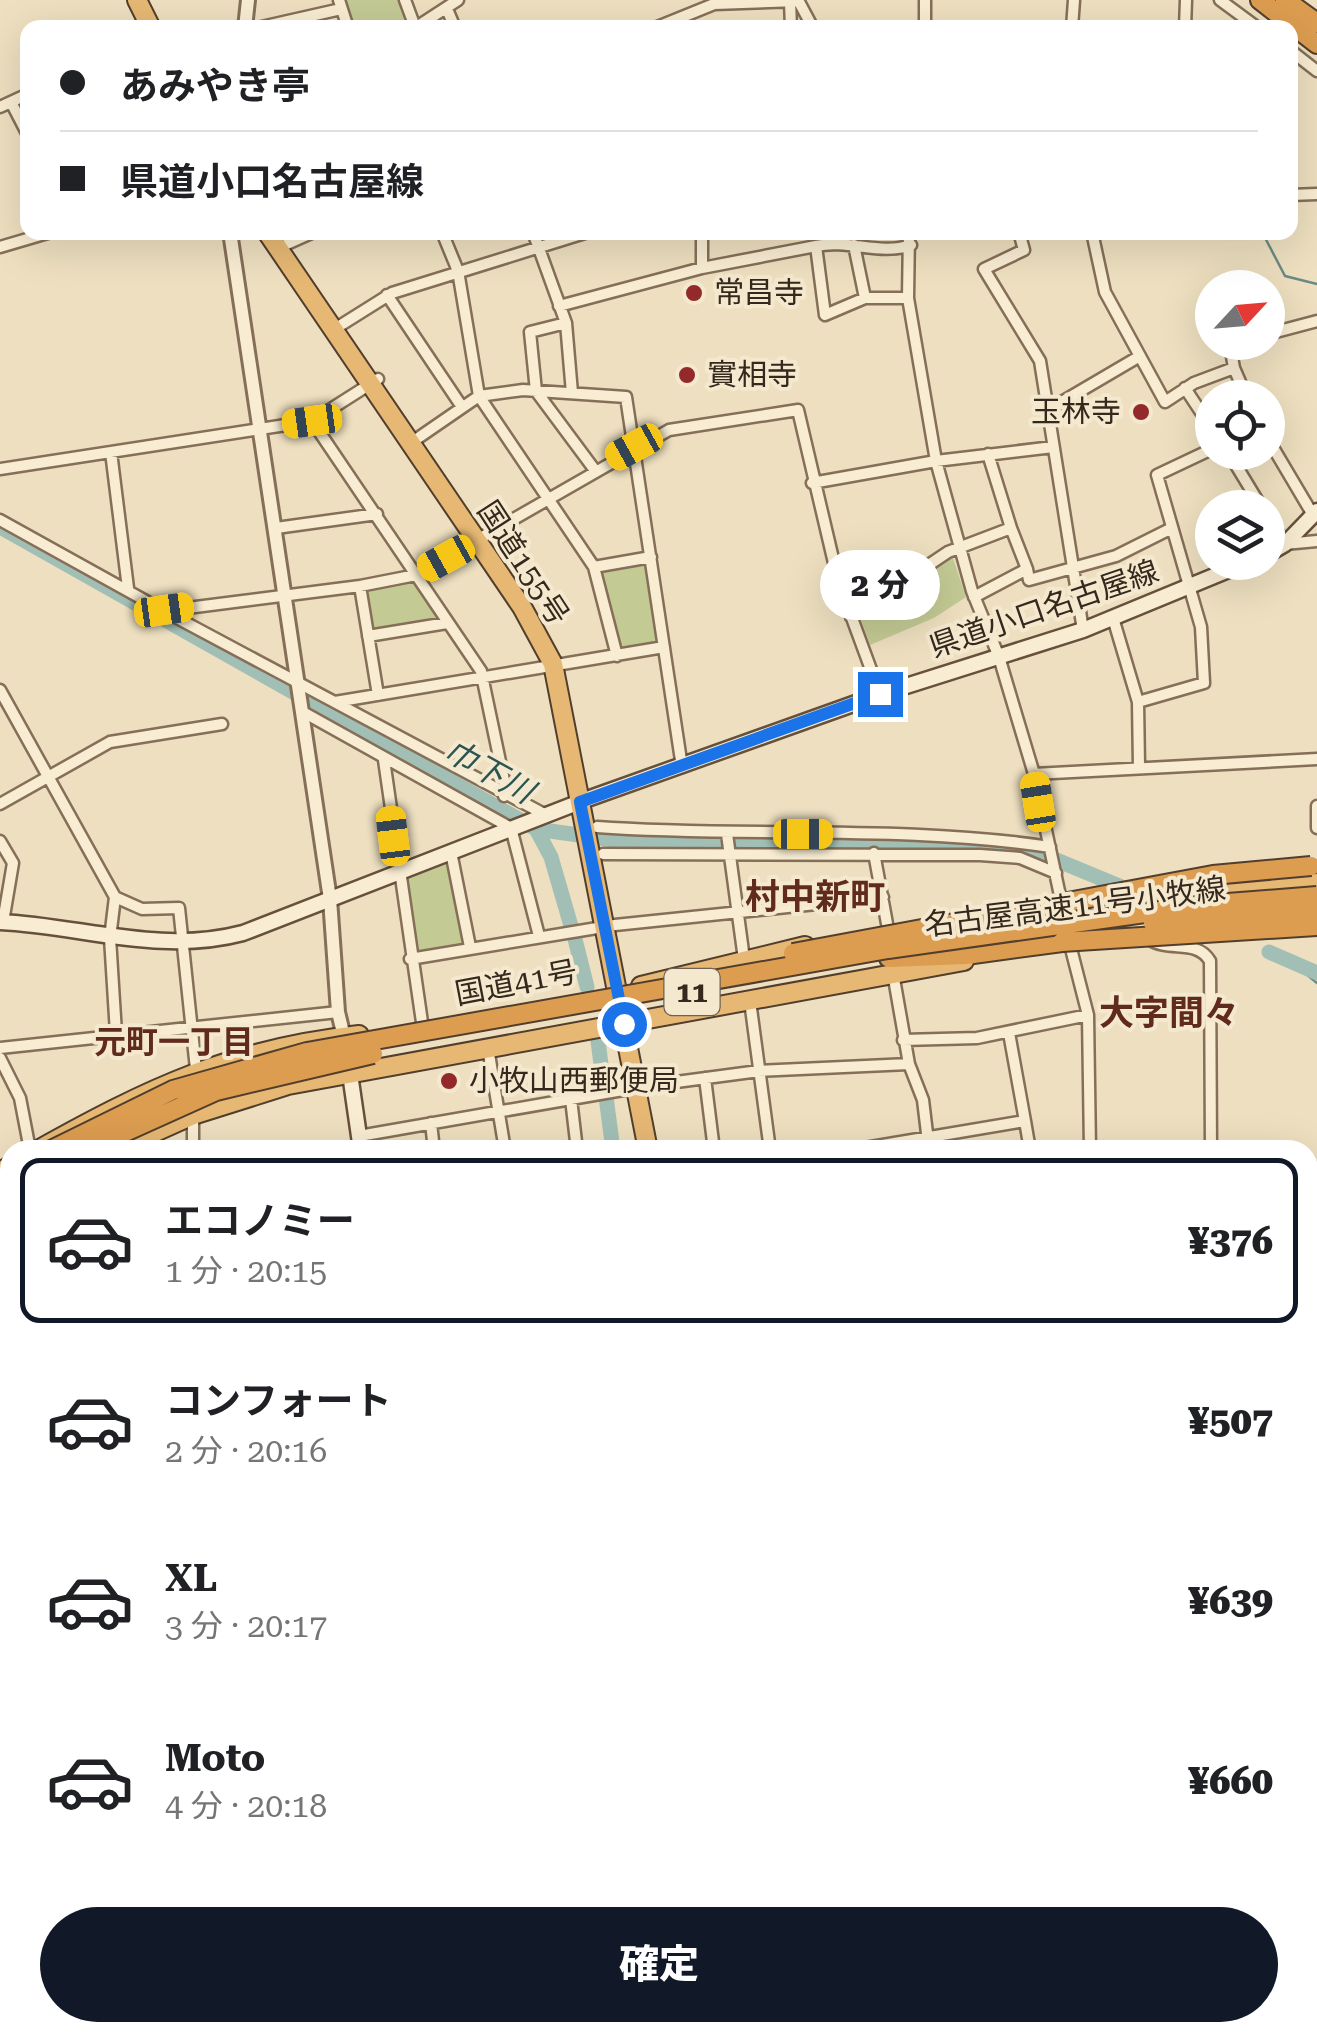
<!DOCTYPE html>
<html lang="ja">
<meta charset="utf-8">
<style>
:root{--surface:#fff;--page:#f2f2f2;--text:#202124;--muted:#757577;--line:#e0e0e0;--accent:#111827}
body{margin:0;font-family:"Roboto Serif","Noto Sans JP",serif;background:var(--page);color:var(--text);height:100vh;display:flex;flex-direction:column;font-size:38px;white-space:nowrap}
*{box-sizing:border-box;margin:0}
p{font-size:32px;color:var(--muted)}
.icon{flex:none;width:55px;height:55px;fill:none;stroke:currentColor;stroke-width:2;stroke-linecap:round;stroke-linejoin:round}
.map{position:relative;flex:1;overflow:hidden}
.panel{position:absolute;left:0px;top:1140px;width:1318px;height:902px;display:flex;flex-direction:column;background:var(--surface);border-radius:30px 30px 0 0;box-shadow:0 10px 40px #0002}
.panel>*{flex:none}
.guide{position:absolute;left:20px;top:20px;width:1278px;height:220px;border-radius:20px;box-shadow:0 10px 40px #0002;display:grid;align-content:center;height:220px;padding:0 40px;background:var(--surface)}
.needle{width:65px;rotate:64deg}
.fabs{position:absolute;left:1195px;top:270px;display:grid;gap:20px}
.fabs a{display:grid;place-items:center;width:90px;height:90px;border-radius:50%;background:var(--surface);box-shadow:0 10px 40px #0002;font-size:50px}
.end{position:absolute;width:45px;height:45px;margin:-22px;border:12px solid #1a73e8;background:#fff;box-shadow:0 0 0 5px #fff}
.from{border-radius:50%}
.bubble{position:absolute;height:70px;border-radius:35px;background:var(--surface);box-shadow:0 10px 40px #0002;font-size:32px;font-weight:800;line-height:70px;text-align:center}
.car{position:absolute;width:30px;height:60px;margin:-30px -15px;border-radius:12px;box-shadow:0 0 8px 2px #0007;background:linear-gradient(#f5c518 24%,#345 0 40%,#f5c518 0 76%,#345 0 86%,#f5c518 0)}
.guide b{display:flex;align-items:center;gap:35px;height:95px;font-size:38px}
.guide b+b{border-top:2px solid var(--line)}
.guide i{width:25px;height:25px;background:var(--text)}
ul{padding:18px 0 0;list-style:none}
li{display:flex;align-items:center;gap:30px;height:165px;margin:0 20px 15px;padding:0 20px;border:5px solid transparent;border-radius:20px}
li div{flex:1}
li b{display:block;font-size:38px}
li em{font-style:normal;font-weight:800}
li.selected{border-color:var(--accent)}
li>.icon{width:90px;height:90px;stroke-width:1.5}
.button{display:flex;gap:20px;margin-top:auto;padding:20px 40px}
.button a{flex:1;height:115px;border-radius:60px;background:var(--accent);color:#fff;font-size:40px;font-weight:800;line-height:115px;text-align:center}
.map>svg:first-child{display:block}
.green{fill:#c4ca94}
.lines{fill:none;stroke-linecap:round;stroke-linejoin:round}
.stream{stroke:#6a8c83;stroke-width:2.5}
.river{stroke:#a2bfb6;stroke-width:15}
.minor-casing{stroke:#856f58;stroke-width:15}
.tertiary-casing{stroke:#856f58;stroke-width:18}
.secondary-casing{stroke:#67503b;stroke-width:19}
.trunk-casing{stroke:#523e2d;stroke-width:22}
.motorway-casing{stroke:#523e2d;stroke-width:22}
.minor{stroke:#f8ecd2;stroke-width:10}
.tertiary{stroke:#f8ecd2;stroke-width:12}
.secondary{stroke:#f8ecd2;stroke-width:14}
.trunk{stroke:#e6b874;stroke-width:18}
.motorway{stroke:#dc9d50;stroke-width:18}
.motorway-bridge-casing{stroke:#523e2d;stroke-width:22;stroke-linecap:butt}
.motorway-bridge{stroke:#dc9d50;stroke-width:18}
.route{stroke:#1a73e8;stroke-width:12}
.poi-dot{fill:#93292b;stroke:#f4e9cf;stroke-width:4}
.labels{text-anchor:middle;stroke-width:8;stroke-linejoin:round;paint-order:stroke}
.shield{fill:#f4e9cf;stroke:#6e6252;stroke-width:2.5}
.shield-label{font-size:28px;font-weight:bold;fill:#35281c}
.poi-label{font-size:30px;fill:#35281c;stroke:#f4e9cf;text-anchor:start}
.street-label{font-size:30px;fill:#35281c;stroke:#f4e9cf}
.water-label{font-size:32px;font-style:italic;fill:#2c5451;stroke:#f4e9cf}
.neighbourhood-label{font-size:32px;font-weight:bold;fill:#602a1d;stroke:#f4e9cf}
.quarter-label{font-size:35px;font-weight:bold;fill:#602a1d;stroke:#f4e9cf}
</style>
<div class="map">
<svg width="1317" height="2042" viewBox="0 0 1317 2042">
<rect width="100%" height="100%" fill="#eddfbf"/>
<path class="green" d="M 345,0 L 400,0 L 411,26 L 354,27 Z
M 951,552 L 966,597 L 934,618 L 870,645 L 859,614 Z
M 648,561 L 659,643 L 619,649 L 599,569 Z
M 412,580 L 441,621 L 373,630 L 365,589 Z
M 451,852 L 470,947 L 410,959 L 398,872 Z
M 570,2033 L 909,2033 L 901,2042 L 574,2042 Z"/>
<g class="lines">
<path class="stream" d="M 1262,232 L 1285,276 L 1317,284
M 1290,961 L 1317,983"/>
<path class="river" d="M 0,527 L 536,829 L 635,843 L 994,849 L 1054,859 L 1124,888
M 536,829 L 551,857 L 571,926
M 574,935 L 587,987
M 1269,952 L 1317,973
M 598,1041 L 604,1088
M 606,1097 L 613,1150"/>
<g class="minor-casing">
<path id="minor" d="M 339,0 L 348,28
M 405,0 L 415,27
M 798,0 L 813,28
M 1220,0 L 1258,28
M 790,1 L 791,28
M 447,9 L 455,28
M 257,28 L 341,9
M 415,28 L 458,0
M 655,28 L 714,4 L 798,1
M 925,28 L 925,0
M 1072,28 L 1074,0
M 1185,28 L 1186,0
M 1290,50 L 1317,71
M 11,102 L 28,135
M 0,107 L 28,94
M 1290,195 L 1317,194
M 442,232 L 458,271 L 479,396 L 594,567 L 617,656
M 533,232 L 566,323 L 572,393
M 909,232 L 908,298 L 936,461 L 972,591 L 999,657 L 1034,774 L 1062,905
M 1019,232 L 1024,250 L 984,269 L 1040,361 L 1083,630
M 1092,232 L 1105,292 L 1165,402 L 1194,383 L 1234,368 L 1230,345 L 1237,342
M 287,244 L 314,232
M 854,245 L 865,298
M 0,247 L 51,232
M 702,268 L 702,232
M 387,295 L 462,407
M 908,298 L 865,298 L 825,315 L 816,246 C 849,239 880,256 911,245
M 559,306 L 702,268 L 816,246
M 566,323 L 530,332 L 536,391 L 594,469
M 341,325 L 392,293 L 588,232
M 1268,334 L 1317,321
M 1234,368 L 1247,398
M 1185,388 L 1212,429
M 1048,410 L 1140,356
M 312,421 L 481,671 L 506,790 L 504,796
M 418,438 L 479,396 L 523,390 L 626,397 L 682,767
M 1268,439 L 1313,515
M 111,452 L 128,588
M 1228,452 L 1262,508
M 988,454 L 1011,528
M 0,469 L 312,421 L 378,379
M 812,483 L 936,461 L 1053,447
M 1268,516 L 1285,544 L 1317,541
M 0,520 L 164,611 L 360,586 L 416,575 L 669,430 L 798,410 L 838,580 L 880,694
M 276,528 L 377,514
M 594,567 L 651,557
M 360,586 L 378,695
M 974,597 L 1027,569 L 1029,580 L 1116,556 L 1172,528
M 164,611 L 546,815
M 851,617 L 948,552 L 1011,528 L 1027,569
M 1113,618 L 1138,702 L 1139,766
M 368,636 L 447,623
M 0,690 L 115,897 L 110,938 L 116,1033
M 335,702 L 664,647
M 1138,702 L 1204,683 L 1201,627 L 1157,475 L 1212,449
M 303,712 L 511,828 L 539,936
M 384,760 L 423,1029
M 1034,774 L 1317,759
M 0,804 L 110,742 L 222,724
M 1317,806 L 1317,828
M 597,827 C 747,838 900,824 1050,847
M 727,834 L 744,959
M 0,841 L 13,863 L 3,922
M 451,852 L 470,947
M 874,853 L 888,929
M 603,854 L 980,855 L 1020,858 L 1056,873
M 115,897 L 142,909 L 179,908 L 196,1069
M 1068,937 L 1088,1015 L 1090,1150
M 1149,939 C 1169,953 1196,938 1210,961 L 1211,1150
M 410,959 L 615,925 L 883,897
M 750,1001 L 770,1150
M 1009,1033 L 1025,1121
M 903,1040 L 977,1038 L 1088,1015
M 0,1048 L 338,1012
M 488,1048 L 505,1150
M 0,1058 L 20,1098 L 30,1150
M 909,1064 L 923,1100 L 929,1150
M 705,1078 L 714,1150
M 571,1099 L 577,1150
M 193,1115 L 193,1150
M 431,1123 L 434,1150
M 359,1136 L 646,1086 L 759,1071 L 909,1064 L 893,973
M 853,1150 L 1025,1121 L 1030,1150
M 1308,1195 L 1317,1195
M 0,1328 L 10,1328
M 1308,1427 L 1317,1427
M 1308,1672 L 1317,1672
M 1308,1969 L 1317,1969
M 924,2032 L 929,2042
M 1073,2032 L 1078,2042
M 1139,2032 L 1144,2042
M 1176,2032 L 1181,2042
M 1241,2032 L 1247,2042
M 1270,2032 L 1270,2042
M 1009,2041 L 1031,2032
M 86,2042 L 86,2032
M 909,2042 L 917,2032"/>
</g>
<g class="tertiary-casing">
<path id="tertiary" d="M 245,28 L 248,0
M 230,232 L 330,899 L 338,1012 L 344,1037
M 0,1668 L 10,1668
M 1308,1771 L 1317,1769
M 0,1969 L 10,1969
M 231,2042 L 231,2032"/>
</g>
<g class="secondary-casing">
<path id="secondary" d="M 1268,554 L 1285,544 L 1317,511
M 0,922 C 83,926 160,955 243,933 L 590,798 L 884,693 L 1083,630 L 1248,562
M 349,1067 L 361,1150
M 432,2032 L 433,2042"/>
</g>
<g class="trunk-casing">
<path id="trunk" d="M 137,0 L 151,28
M 267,232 L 522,607 L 553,664 L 648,1150
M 1117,898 L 1317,883
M 641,986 L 805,946
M 38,1150 C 149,1088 231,1049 359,1035
M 115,1150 L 193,1115 L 288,1085 L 964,961
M 0,1172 L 10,1166
M 0,1214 L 10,1209
M 1163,2032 L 1168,2042"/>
</g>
<g class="motorway-casing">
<path id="motorway" d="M 1260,0 L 1317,44
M 1285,0 L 1317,23
M 889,958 L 966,955 L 1062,942
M 0,1191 L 10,1185"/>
</g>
<use href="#minor" class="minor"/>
<use href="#tertiary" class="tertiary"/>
<use href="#secondary" class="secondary"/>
<use href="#trunk" class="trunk"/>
<use href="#motorway" class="motorway"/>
<g class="motorway-bridge-casing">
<path id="motorway-bridge" d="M 1153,923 L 1317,910
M 1062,942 L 1317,926
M 793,953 L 1213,875 L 1311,866
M 51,1150 L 173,1090 L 307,1052 L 888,949 L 1202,905 L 1317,896
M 85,1150 L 216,1091 L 373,1054"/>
</g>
<use href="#motorway-bridge" class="motorway-bridge"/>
</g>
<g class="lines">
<path class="route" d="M 624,1024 L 580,802 L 880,694"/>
</g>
<g class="poi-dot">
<circle cx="694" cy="293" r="10"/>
<circle cx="687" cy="375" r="10"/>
<circle cx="1141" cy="412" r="10"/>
<circle cx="449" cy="1081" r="10"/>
</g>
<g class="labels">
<rect class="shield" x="664.5" y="969" width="55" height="46" rx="8"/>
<g class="shield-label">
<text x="692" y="1002">11</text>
</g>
<g class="poi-label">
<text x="714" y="303">常昌寺</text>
<text x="707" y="385">實相寺</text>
<text x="1121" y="422" text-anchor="end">玉林寺</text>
<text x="469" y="1091">小牧山西郵便局</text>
</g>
<g class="street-label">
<text transform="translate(523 563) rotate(57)" y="10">国道155号</text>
<text transform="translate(1044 609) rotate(-19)" y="10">県道小口名古屋線</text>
<text transform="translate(1075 907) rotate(-7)" y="10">名古屋高速11号小牧線</text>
<text transform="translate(516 983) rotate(-11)" y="10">国道41号</text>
</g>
<g class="water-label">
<text transform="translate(489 771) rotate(29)" y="11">巾下川</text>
</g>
<g class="neighbourhood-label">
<text x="174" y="1053">元町一丁目</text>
</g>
<g class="quarter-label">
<text x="815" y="909">村中新町</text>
<text x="1169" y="1025">大字間々</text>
</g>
</g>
</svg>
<div class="fabs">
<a><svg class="needle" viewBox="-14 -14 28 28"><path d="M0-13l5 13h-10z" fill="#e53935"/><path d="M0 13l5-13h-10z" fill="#757577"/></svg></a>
<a><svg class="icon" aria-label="locate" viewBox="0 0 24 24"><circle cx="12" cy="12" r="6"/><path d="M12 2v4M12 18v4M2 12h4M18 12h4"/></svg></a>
<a><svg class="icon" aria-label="layers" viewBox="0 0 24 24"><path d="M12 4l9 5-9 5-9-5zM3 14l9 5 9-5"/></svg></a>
</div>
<i class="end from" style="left:624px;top:1024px"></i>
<i class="end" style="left:880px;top:694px"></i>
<div class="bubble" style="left:820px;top:550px;width:120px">2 分</div>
<i class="car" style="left:312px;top:421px;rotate:262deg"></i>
<i class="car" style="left:634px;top:447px;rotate:241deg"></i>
<i class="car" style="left:446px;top:558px;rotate:241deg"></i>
<i class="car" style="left:164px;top:610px;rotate:82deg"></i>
<i class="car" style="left:1038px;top:802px;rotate:351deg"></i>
<i class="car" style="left:803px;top:834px;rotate:90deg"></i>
<i class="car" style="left:393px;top:836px;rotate:353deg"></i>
<div class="guide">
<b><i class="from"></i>あみやき亭</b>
<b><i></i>県道小口名古屋線</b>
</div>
<section class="panel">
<ul>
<li class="selected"><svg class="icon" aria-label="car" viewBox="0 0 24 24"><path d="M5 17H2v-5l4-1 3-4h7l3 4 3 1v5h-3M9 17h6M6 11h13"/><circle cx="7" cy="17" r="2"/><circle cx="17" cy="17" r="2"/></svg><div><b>エコノミー</b><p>1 分 · 20:15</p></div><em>¥376</em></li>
<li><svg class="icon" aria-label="car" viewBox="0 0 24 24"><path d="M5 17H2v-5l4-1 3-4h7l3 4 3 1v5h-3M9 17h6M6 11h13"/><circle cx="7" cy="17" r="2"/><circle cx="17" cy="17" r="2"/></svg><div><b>コンフォート</b><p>2 分 · 20:16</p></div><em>¥507</em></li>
<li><svg class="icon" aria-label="car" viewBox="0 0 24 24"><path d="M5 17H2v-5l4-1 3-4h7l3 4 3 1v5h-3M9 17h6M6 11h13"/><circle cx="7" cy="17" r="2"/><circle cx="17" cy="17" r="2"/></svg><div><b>XL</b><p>3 分 · 20:17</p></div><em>¥639</em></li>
<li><svg class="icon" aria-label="car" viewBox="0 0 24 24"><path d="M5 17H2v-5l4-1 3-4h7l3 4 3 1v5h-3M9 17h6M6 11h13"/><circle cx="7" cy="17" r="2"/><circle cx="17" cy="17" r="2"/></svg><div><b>Moto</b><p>4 分 · 20:18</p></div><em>¥660</em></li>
</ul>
<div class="button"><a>確定</a></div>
</section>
</div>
